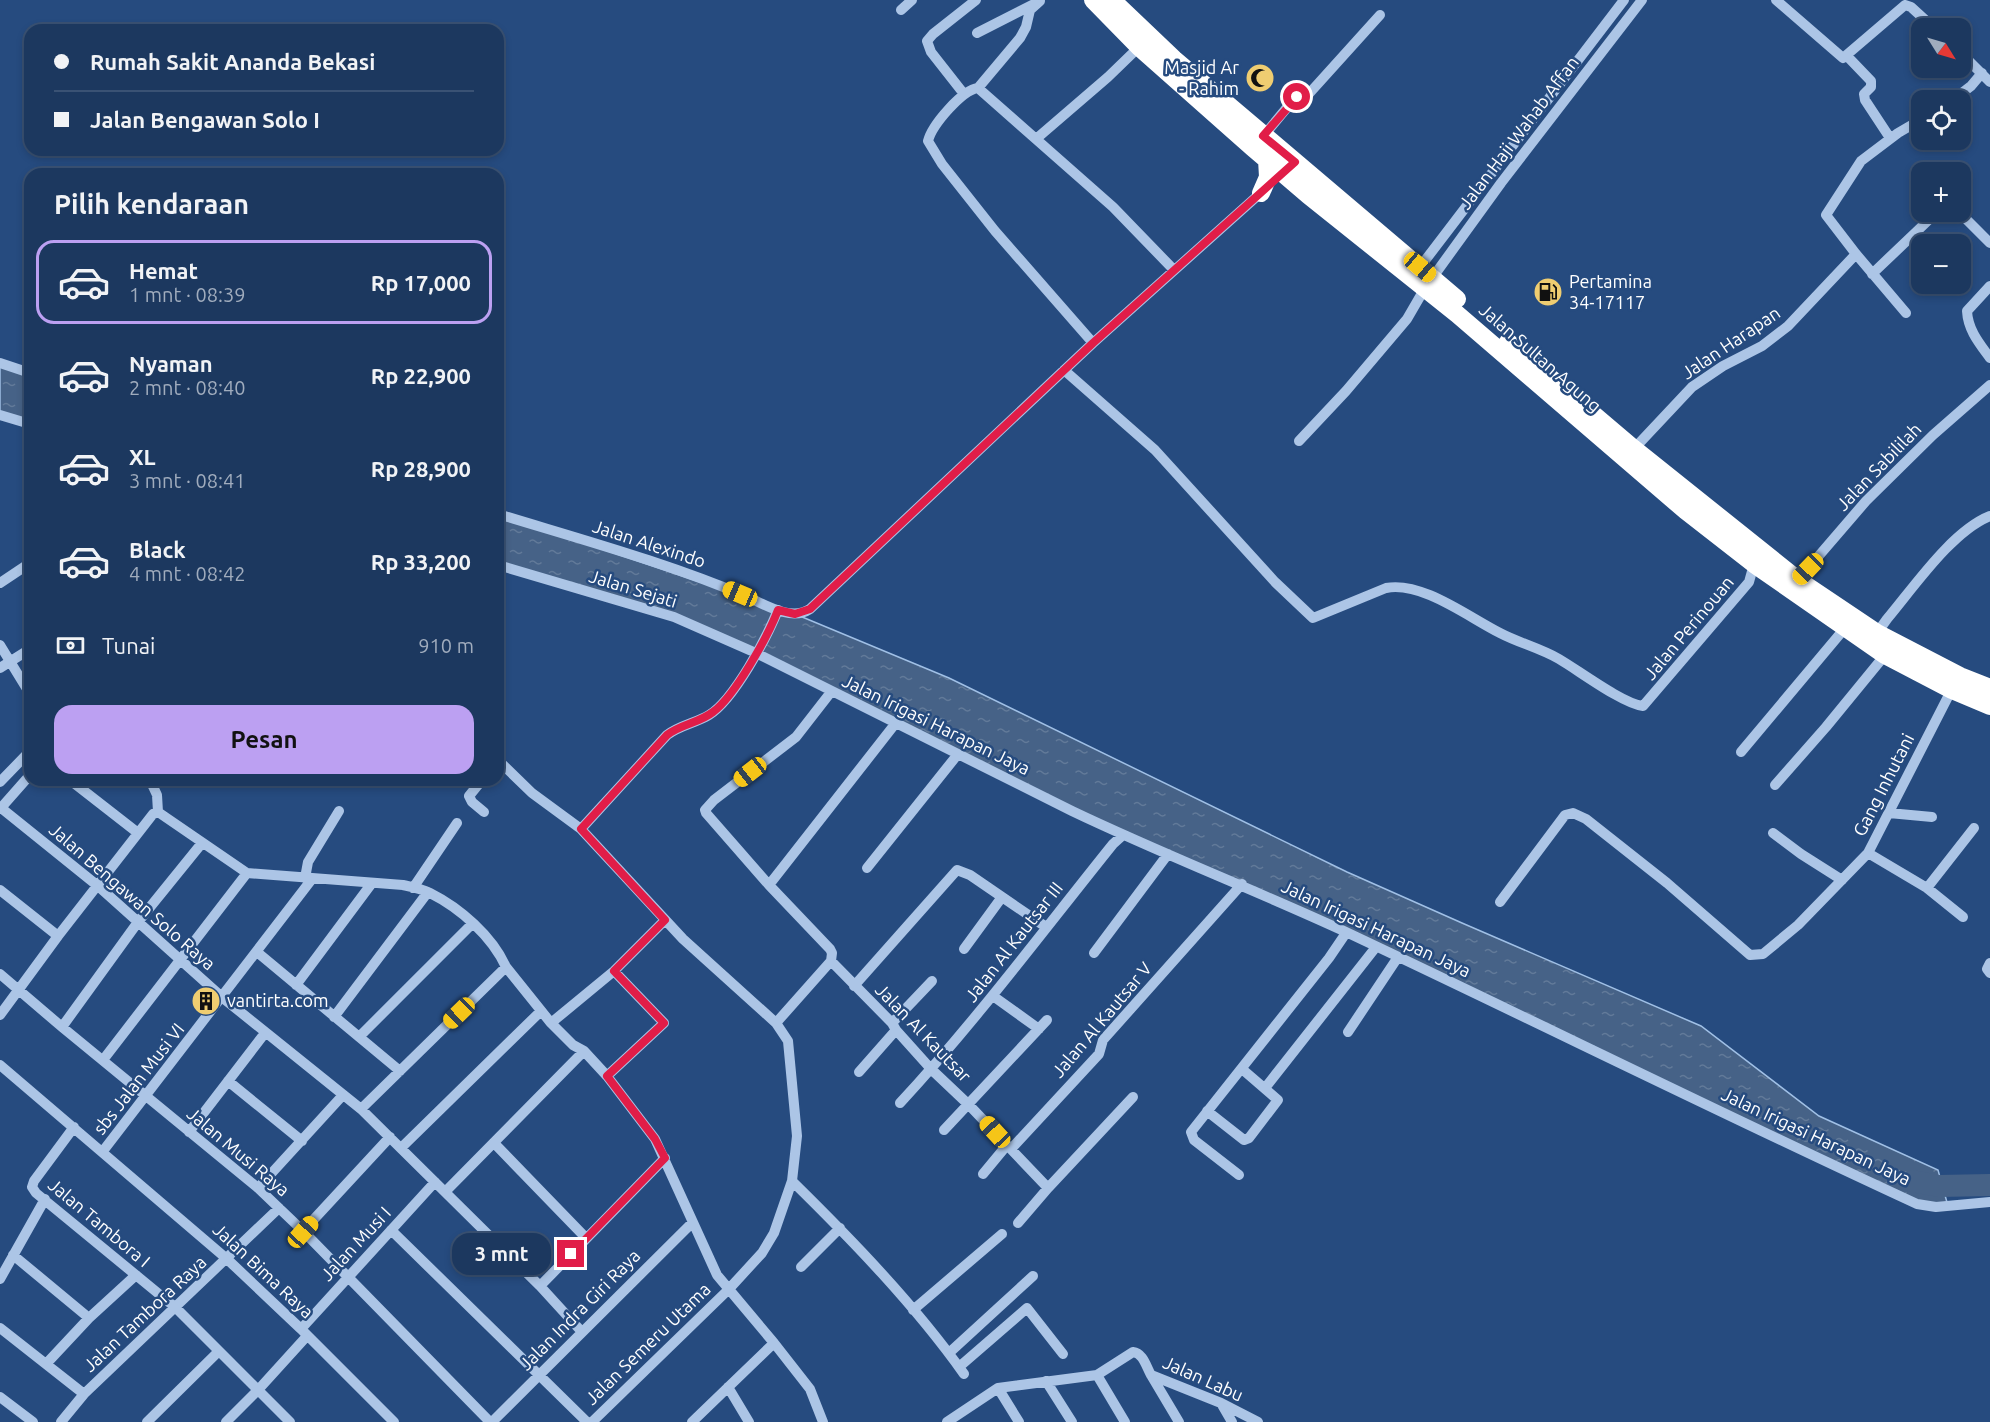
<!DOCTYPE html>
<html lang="id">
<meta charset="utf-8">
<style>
:root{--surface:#1c385f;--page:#253f65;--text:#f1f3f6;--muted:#a0acbd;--line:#3a5274;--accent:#bca0f2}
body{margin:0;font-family:Ubuntu,sans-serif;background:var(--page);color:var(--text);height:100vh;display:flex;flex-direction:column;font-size:22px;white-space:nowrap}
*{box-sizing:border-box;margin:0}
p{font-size:20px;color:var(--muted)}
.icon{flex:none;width:33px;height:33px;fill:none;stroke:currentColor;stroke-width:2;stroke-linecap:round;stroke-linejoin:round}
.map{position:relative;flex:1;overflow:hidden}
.panel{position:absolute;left:24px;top:168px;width:480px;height:618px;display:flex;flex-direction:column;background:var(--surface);border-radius:18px;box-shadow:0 3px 9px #0003,0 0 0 2px var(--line)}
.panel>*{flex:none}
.banner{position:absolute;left:24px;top:24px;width:480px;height:132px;border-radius:18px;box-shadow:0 3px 9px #0003,0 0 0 2px var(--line);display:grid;align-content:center;height:132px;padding:0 30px;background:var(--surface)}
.needle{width:39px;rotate:127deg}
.buttons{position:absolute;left:1911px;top:18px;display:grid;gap:12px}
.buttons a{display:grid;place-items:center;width:60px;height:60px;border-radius:12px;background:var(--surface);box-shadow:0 3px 9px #0003,0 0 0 2px var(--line);font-size:30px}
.end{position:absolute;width:27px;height:27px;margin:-14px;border:8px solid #e11d48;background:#fff;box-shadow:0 0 0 3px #fff}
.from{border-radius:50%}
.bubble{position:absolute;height:42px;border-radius:18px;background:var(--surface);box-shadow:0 3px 9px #0003,0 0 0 2px var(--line);font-size:20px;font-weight:600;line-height:42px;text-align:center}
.car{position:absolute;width:18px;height:36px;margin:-18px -9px;border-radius:8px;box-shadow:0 0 4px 2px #0007;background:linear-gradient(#f5c518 24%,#345 0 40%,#f5c518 0 76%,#345 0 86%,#f5c518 0)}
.banner b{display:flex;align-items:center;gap:21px;height:57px;font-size:22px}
.banner b+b{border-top:2px solid var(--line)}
.banner i{width:15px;height:15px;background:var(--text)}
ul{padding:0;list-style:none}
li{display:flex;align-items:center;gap:18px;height:84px;margin:0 12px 9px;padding:0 18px;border:3px solid transparent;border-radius:18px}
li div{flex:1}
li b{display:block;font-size:22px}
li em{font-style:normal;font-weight:600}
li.on{border-color:var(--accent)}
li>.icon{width:54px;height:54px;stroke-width:1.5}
h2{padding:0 30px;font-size:27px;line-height:72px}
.pay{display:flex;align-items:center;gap:15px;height:66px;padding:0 30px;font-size:22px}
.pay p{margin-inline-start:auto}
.button{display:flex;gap:12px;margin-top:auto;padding:12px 30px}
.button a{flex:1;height:69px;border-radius:18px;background:var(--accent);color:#111;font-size:24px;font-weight:600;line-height:69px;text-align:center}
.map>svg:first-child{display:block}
.water{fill:url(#water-ripples);stroke:#a0c0e6;stroke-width:1.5}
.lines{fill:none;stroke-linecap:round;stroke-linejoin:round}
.river{stroke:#466287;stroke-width:22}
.minor{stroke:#acc5e6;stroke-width:10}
.highway{stroke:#fff;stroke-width:18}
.route{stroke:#e11d48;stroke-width:8}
.labels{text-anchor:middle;stroke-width:5;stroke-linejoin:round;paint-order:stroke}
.poi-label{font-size:18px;fill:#fff;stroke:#264b7f;text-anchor:start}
.street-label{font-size:18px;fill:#fff;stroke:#264b7f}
</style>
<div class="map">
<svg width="1990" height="1422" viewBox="0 0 1990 1422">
<defs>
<pattern id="water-ripples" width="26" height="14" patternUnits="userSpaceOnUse" patternTransform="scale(1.5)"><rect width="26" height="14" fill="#466287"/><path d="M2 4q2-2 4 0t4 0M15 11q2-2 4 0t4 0" fill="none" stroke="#627a99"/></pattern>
</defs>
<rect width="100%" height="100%" fill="#264b7f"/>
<path class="water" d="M 0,363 L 30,373 L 30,424 L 0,415 Z
M 498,514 L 795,614 L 949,678 L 1347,872 L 1462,923 L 1701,1026 L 1819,1116 L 1938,1170 L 1948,1206 L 1924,1205 L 1346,933 L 1123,835 L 674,617 L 498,565 Z"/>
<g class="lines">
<path class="river" d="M 1912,1181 L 1939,1186 L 1990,1185"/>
<path class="minor" d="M 1776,0 L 1843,58 L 1905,5 L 1911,7 L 1934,28
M 1040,1 L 1030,10 L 1026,27 L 1020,38 L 978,88 C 962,90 932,125 928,141 L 942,164 L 995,231 L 1093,343
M 901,10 L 912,0
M 977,33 L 1036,3
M 1960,52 L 1990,82
M 1847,56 L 1871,81 L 1871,87 L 1864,94 L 1865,100 L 1890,138
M 978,88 L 1113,207 L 1174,270
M 964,94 L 931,52 L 927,41 L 933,34 L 976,0
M 1953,100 L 1971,86 L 1982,73
M 1036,139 L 1108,77 L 1139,47
M 1261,139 L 1295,98 L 1306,97 L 1380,15
M 1959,212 L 1990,243
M 1417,271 L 1624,0
M 1872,274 L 1937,212
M 1990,286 L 1967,311 C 1968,330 1979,343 1990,358
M 1906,313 L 1856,254 L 1826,215 L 1861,161 L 1898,133 L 1922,119
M 0,363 L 30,373
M 1064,370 L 1155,450 L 1275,582 L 1313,618 L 1386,588 C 1422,581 1468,617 1500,633 C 1519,643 1540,648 1559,659 C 1578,670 1623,704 1643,706 L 1749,582 L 1754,564
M 0,415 L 30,424
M 1299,441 L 1346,391 L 1407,319 L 1425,288 L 1501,183 L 1642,0
M 1630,453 L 1692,387 L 1723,366 L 1762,346 L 1788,326 L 1856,254
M 498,514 C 583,540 668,563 750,598 C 767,606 792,621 810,609 L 1093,343 L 1264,190
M 498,565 L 674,617 L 756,653 L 1072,811 C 1162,854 1255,890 1346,932 C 1537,1022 1726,1116 1917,1204 L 1936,1207 L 1990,1202
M 1798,580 L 1866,501 L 1933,435 L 1990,385
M 0,583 L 30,563
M 1877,633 L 1887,619 C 1914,587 1952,531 1990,516
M 0,645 L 30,694
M 0,668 L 30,649
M 1741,752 L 1845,628
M 498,760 L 532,793 L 581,829
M 70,780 L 138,833
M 150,780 L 157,795 L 158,812
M 482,780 L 469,796 L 472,802 L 484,812
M 0,782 L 30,751
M 1775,785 L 1826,727 L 1885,655
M 1,808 L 98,886 L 223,998 L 361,1109 L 540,1286 L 582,1332
M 0,809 L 30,775
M 158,812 L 247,873 L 403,885 C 412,887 422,889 430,893 C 460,908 492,936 506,967 L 551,1023 L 573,1045 L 584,1051 L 607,1076 L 655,1139 L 717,1275 L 774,1343 L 810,1389 L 823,1422
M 1889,813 L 1932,817
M 1773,833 L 1801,854 L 1842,880
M 1868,853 L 1927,888 L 1963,917
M 867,868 L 958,754
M 305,878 L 308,862 L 339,811
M 769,885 L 706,813 L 705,810 L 714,800 L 796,737 L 831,692
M 413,888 L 457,823
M 1927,888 L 1974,828
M 0,890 L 58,936
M 1500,902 L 1565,815 L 1573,813 L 1586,819 L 1667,883 L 1750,955 L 1763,954 L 1798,925 L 1868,853 L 1953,687
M 964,949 L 1002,897
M 257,952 L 400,1071
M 1094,953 L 1168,854
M 831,961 L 832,953 L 830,949 L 769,885 L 895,724
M 1990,963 L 1987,969 L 1990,973
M 0,974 L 62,1027 L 258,1188 L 303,1231 L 490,1422
M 296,985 L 372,883
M 854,986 L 957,870 L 970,875 L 1046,927
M 993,996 L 1039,1029
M 0,1015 L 58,936 L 153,814 L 158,812
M 334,1017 L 428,892
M 551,1023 L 614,971 L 665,920
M 776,1023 L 831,961 L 892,1023 L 896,1030 L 931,1069 L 969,1105 L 1048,1188
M 892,1023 L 932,981
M 62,1027 L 138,922 L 202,843
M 1348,1032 L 1398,957
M 359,1037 L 473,923
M 103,1060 L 247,873
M 0,1065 L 227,1259 L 301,1329 L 394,1422
M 859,1072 L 896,1030
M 607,1076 L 664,1023 L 614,971
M 228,1081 L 302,1141
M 1265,1088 L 1376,947
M 900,1103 C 976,1021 1043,931 1113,844 L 1123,835
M 361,1109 L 506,967
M 1207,1111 L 1244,1140 L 1249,1138 L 1278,1100 L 1242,1069
M 74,1127 L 34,1181 L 32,1187 L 36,1193 L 176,1308 L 290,1422
M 944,1130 L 1047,1020
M 189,1132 L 265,1033
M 494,1143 L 586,1238
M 401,1148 L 541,1011
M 1011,1149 L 1099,1054 L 1103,1040 L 1242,884
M 103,1151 L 312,879
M 983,1174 L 1007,1145
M 1239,1175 L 1194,1140 L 1191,1132 L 1329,958 L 1346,933
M 792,1181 C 853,1241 914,1304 964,1374
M 258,1188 L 343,1095
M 445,1192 L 584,1051
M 1018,1223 L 1048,1188 L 1133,1097
M 391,1230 L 587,1422
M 303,1231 L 390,1137
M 13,1255 L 89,1318
M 801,1267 L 840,1228
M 0,1279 L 45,1199
M 540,1286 L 665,1158
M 913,1310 L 1002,1234
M 0,1328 L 84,1394
M 301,1329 L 435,1182
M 949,1353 L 1033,1276
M 46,1364 L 89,1318 L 136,1275
M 959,1367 L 1027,1308 L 1063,1354
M 1097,1375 L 1125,1422
M 1151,1375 L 1179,1422
M 1046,1381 L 1072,1422
M 728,1387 L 749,1422
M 998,1388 L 1019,1422
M 0,1397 L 33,1422
M 1221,1403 L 1232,1422
M 61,1422 L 84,1394 L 279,1208
M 147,1422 L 219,1351
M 226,1422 L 258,1390 L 307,1336
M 492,1422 L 692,1223
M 592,1422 L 728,1290 L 762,1253 L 774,1233 L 792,1181 L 797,1136 L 788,1041 L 776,1023 L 683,939 L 581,829 L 667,735 C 680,725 696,723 709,715 C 734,700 767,637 778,610
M 692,1422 L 774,1343
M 947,1422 L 998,1388 L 1097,1375 L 1133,1352 C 1143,1353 1146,1366 1151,1375 L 1221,1403 L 1258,1422"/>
<path class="highway" d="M 1093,0 L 1139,47 L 1253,148 L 1308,195 L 1457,314 L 1686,511 L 1754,564 L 1885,655 L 1952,690 L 1990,706
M 1112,0 L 1174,59 L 1457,299
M 1261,193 L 1268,177 L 1267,159
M 1508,342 L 1633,448 L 1798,580 L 1877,633 L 1960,676 L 1990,688"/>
</g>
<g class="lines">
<path class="route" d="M 571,1254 L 665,1158 L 655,1139 L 607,1076 L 664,1023 L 614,971 L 665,920 L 581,829 L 667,735 C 681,724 699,723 713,712 C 735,696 768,636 778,610 L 795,614 L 810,609 L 1093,343 L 1295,162 L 1263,136 L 1297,97"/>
</g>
<defs>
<g id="mosque-disc" transform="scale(1.5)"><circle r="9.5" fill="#efcd71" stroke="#264b7f"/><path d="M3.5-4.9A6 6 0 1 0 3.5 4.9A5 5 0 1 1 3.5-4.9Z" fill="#111"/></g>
<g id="fuel-disc" transform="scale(1.5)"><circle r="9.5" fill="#efcd71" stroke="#264b7f"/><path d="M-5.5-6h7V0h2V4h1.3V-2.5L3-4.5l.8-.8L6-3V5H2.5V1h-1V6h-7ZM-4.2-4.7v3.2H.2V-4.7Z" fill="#111"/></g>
<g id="building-disc" transform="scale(1.5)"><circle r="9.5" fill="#efcd71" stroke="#264b7f"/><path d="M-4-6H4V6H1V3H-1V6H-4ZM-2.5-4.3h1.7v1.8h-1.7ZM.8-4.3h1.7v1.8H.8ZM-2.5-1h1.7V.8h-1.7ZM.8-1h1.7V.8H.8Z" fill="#111"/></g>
</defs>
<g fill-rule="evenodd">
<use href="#mosque-disc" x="1260" y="78"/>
<use href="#fuel-disc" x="1548" y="292"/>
<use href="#building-disc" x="206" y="1001"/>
</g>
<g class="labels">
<g class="poi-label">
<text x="1239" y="74" text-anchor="end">Masjid Ar<tspan x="1239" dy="21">- Rahim</tspan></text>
<text x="1569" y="288">Pertamina<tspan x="1569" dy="21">34-17117</tspan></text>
<text x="227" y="1007">vantirta.com</text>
</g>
<g class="street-label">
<text transform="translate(1519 133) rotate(-53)" y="6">Jalan Haji Wahab Affan</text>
<text transform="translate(1731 343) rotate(-34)" y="6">Jalan Harapan</text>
<text transform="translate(1540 358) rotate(41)" y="6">Jalan Sultan Agung</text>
<text transform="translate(1879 467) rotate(-46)" y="6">Jalan Sabililah</text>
<text transform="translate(649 544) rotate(18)" y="6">Jalan Alexindo</text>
<text transform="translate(633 589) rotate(17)" y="6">Jalan Sejati</text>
<text transform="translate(1689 628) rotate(-50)" y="6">Jalan Perinouan</text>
<text transform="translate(936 725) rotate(26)" y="6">Jalan Irigasi Harapan Jaya</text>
<text transform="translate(1884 785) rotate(-63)" y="6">Gang Inhutani</text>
<text transform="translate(132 897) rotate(41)" y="6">Jalan Bengawan Solo Raya</text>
<text transform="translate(1376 929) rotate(25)" y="6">Jalan Irigasi Harapan Jaya</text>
<text transform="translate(1014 942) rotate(-52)" y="6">Jalan Al Kautsar III</text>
<text transform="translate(1102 1020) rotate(-50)" y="6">Jalan Al Kautsar V</text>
<text transform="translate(923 1033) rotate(46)" y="6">Jalan Al Kautsar</text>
<text transform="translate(139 1079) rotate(-52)" y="6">sbs Jalan Musi VI</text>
<text transform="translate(1816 1137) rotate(25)" y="6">Jalan Irigasi Harapan Jaya</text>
<text transform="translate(238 1152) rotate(40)" y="6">Jalan Musi Raya</text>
<text transform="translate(99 1223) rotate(40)" y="6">Jalan Tambora I</text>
<text transform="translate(356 1244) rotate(-47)" y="6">Jalan Musi I</text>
<text transform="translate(263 1271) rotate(43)" y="6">Jalan Bima Raya</text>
<text transform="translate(580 1310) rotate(-45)" y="6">Jalan Indra Giri Raya</text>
<text transform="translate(145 1314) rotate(-43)" y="6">Jalan Tambora Raya</text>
<text transform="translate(648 1344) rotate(-44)" y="6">Jalan Semeru Utama</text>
<text transform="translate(1203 1379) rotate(24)" y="6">Jalan Labu</text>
</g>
</g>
</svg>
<div class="buttons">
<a><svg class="needle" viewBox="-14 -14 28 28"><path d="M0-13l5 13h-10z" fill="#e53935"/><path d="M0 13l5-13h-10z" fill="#a0acbd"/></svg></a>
<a><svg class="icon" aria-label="locate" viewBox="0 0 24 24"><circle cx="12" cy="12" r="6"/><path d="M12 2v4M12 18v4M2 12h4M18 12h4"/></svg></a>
<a>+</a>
<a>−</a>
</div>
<i class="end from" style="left:1297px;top:97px"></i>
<i class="end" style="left:571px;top:1254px"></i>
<div class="bubble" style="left:452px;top:1233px;width:99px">3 mnt</div>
<i class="car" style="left:1420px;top:267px;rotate:130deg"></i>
<i class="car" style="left:1808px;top:569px;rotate:224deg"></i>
<i class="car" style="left:740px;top:594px;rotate:293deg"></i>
<i class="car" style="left:750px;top:772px;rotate:232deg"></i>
<i class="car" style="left:459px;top:1013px;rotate:226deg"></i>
<i class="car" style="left:995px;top:1132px;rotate:317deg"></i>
<i class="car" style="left:303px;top:1232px;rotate:42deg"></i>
<div class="banner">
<b><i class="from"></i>Rumah Sakit Ananda Bekasi</b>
<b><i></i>Jalan Bengawan Solo I</b>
</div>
<section class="panel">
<h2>Pilih kendaraan</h2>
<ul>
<li class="on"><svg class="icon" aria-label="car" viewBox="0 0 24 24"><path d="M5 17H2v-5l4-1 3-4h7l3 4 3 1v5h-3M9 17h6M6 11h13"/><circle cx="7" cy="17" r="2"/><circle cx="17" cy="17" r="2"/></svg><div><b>Hemat</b><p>1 mnt · 08:39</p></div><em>Rp 17,000</em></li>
<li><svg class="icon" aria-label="car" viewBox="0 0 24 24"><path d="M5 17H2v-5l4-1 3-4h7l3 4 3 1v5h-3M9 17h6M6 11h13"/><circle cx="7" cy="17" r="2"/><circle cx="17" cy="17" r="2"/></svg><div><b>Nyaman</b><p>2 mnt · 08:40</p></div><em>Rp 22,900</em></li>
<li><svg class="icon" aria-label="car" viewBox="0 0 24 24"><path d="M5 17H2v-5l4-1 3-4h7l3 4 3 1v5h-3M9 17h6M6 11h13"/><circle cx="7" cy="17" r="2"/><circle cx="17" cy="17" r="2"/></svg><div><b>XL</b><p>3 mnt · 08:41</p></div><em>Rp 28,900</em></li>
<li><svg class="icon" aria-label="car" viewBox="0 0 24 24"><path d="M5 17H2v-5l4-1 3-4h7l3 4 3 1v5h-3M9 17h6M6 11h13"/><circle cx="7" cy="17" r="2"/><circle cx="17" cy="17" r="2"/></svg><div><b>Black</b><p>4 mnt · 08:42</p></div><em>Rp 33,200</em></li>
</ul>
<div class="pay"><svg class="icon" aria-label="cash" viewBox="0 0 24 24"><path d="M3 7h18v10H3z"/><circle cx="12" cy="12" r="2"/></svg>Tunai<p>910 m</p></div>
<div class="button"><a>Pesan</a></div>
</section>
</div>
